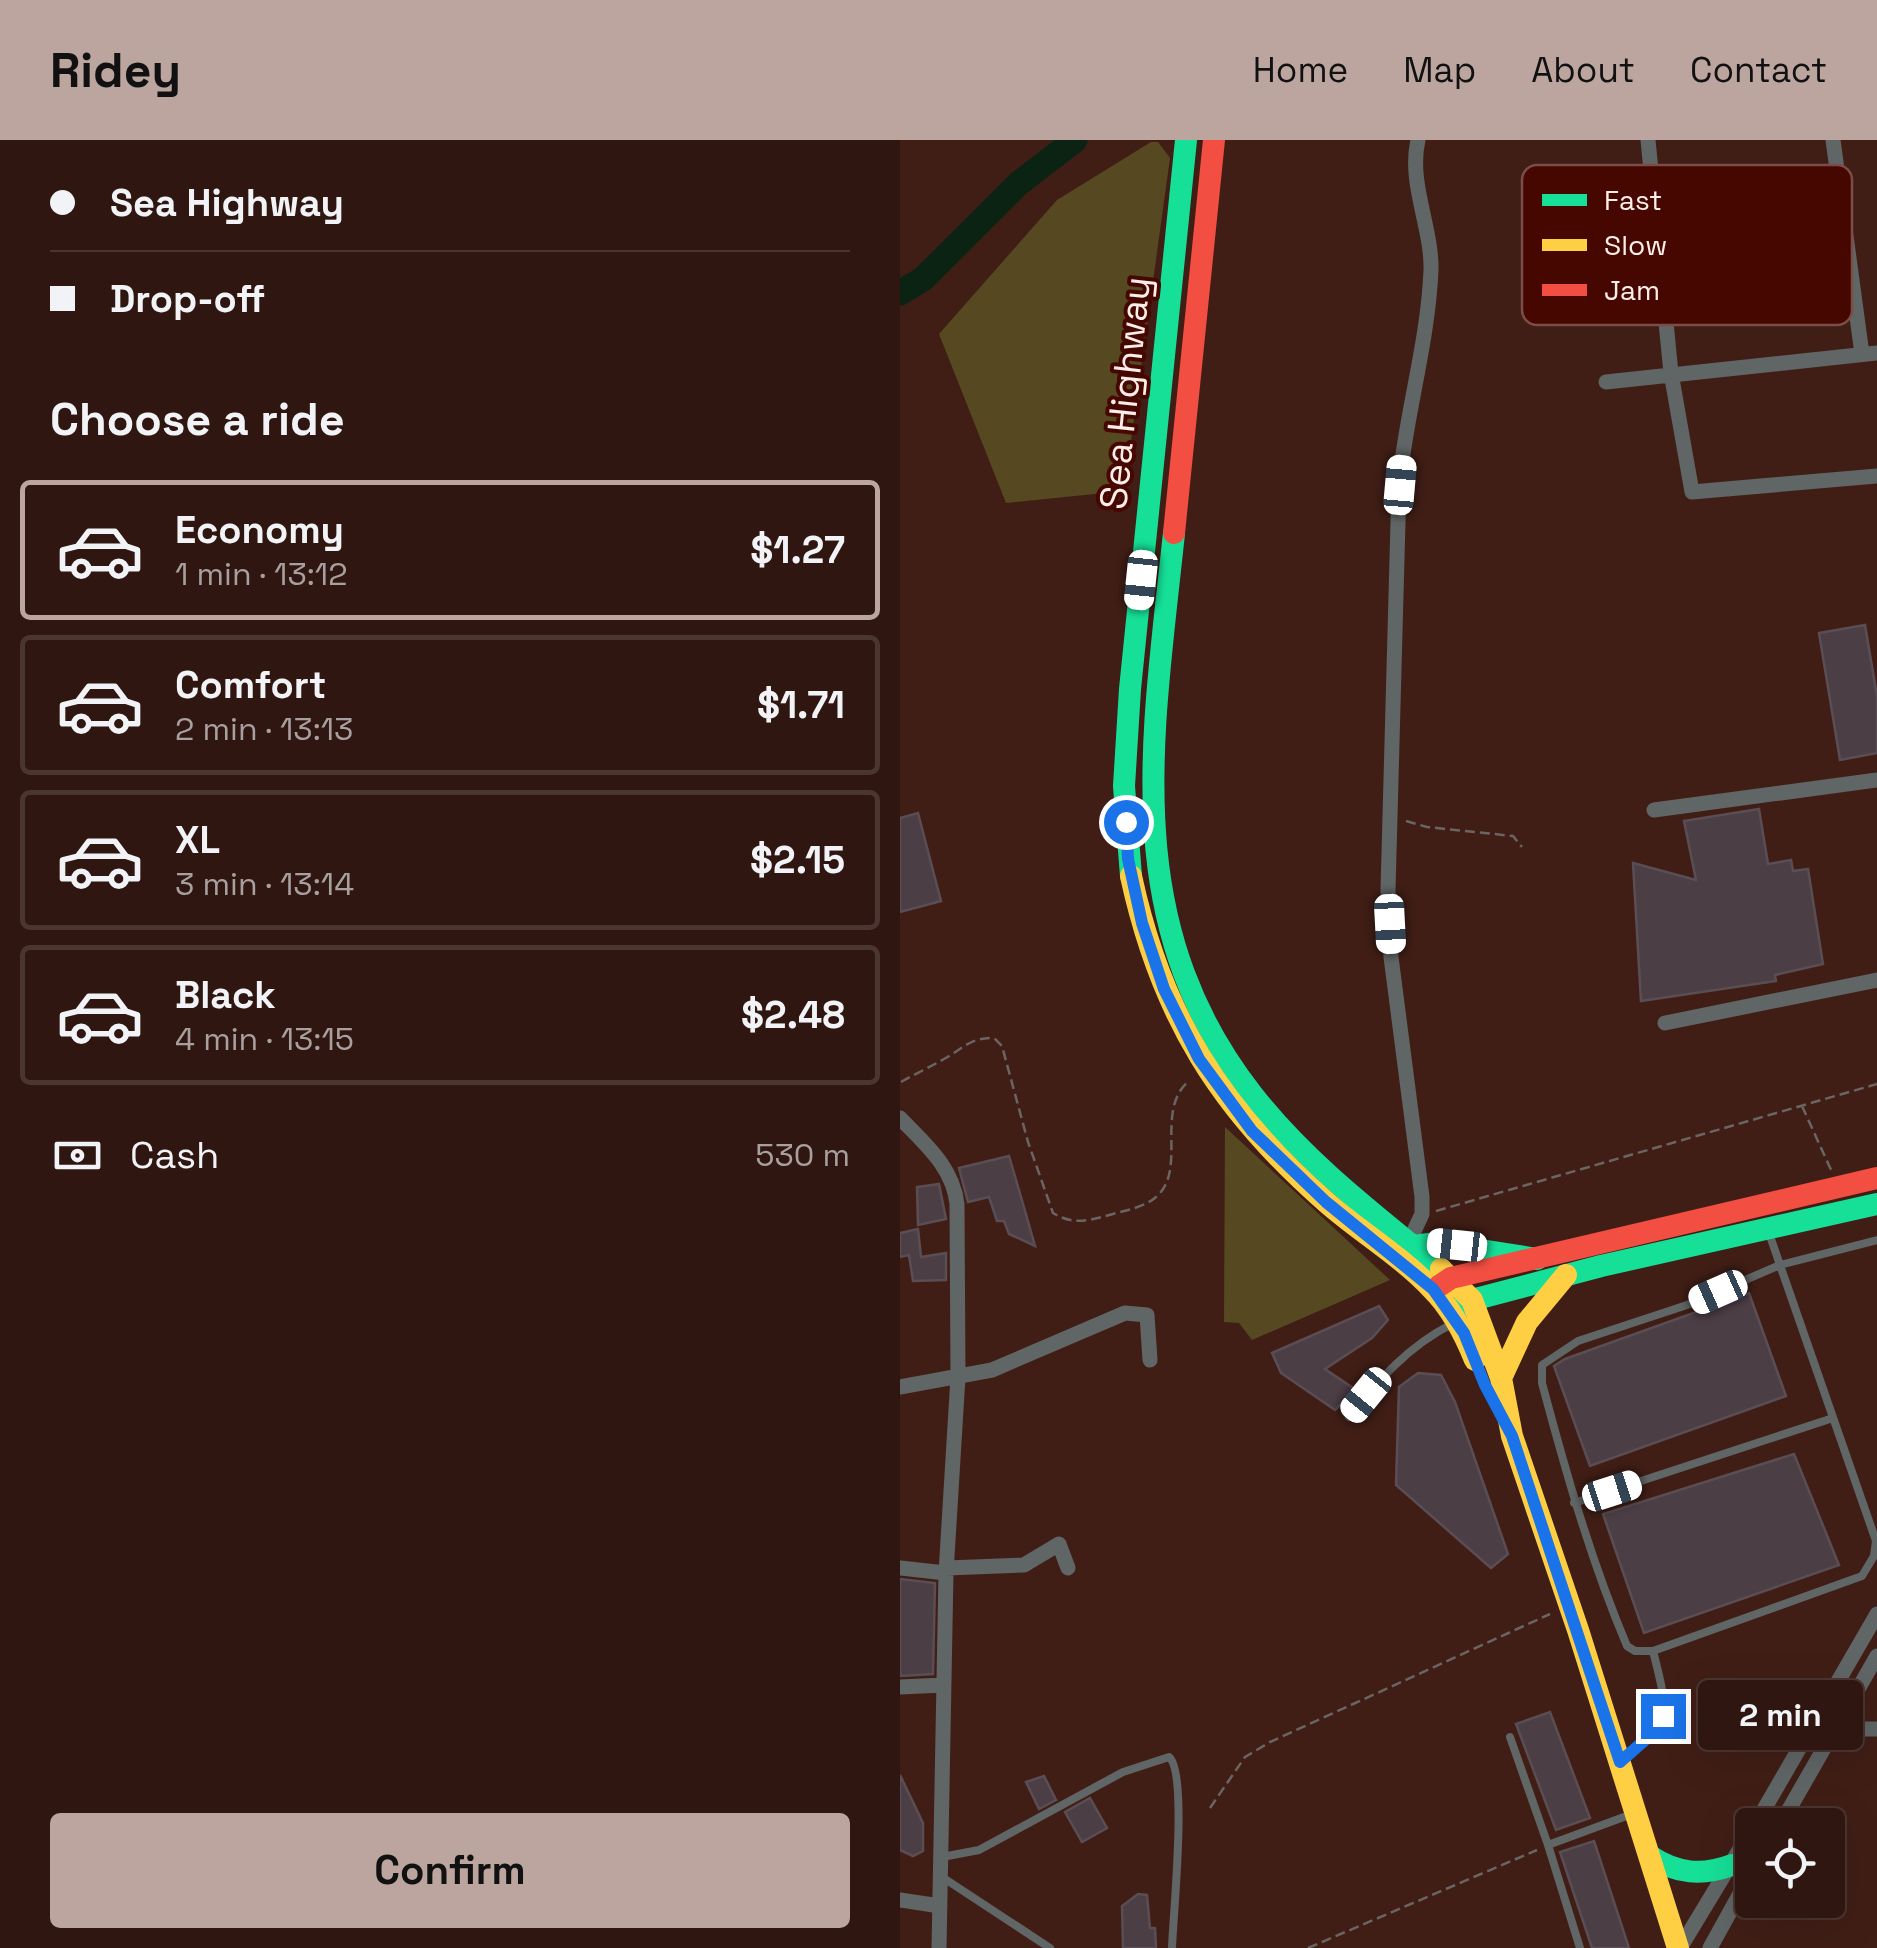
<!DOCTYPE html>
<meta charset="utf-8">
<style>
:root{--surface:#301610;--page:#3c231e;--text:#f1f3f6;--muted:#a89f9f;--line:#4b3530;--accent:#bca59f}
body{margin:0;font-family:"Space Grotesk",sans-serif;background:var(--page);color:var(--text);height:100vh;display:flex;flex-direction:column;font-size:38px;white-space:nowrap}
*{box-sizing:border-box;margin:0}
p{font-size:32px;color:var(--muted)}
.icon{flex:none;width:55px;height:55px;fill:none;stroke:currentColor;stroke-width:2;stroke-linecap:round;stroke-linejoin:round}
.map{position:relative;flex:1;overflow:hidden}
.panel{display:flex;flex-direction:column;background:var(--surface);width:900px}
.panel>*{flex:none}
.top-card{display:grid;align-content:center;height:220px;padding:0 50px;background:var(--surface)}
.fabs{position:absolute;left:835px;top:1668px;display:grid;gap:20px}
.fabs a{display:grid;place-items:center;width:110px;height:110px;border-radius:10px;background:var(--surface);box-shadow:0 10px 40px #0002,0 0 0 2px var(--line);font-size:50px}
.end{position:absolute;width:45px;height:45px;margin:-22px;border:12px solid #1a73e8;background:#fff;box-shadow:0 0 0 5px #fff}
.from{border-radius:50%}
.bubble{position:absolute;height:70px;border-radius:10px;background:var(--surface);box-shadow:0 10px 40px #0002,0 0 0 2px var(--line);font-size:32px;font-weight:700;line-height:70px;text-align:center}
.car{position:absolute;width:30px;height:60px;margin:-30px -15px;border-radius:12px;box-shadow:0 0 8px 2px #0007;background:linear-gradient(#fff 24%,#345 0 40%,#fff 0 76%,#345 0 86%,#fff 0)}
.top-card b{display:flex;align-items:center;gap:35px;height:95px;font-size:38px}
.top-card b+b{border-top:2px solid var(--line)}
.top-card i{width:25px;height:25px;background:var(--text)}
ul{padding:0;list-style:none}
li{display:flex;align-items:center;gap:30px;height:140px;margin:0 20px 15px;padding:0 30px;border:5px solid var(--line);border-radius:10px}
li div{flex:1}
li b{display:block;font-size:38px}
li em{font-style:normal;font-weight:700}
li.current{border-color:var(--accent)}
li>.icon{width:90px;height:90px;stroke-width:1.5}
h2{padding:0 50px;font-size:45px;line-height:120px}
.pay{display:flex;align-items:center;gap:25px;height:110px;padding:0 50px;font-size:38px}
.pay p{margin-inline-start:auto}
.cta{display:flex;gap:20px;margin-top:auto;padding:20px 50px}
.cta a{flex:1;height:115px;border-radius:10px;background:var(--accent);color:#111;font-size:40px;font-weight:700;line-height:115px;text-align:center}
header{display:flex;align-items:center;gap:60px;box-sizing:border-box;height:140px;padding:0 50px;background:var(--accent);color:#111}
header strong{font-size:48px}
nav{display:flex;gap:55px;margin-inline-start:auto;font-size:35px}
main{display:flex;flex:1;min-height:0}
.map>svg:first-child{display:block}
.green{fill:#564821}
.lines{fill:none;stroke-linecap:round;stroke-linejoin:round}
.river{stroke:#0a2312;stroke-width:25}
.building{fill:#4c3e45;stroke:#5a4d54;stroke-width:2.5}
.path{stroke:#6a6563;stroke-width:2.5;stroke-dasharray:10 5;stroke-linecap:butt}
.lane{stroke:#606566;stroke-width:8}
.street{stroke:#606566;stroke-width:15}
.fast{stroke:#16e098;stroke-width:22}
.slow{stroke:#ffcf43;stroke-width:22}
.jam{stroke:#f24e42;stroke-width:22}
.route{stroke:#1a73e8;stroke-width:12}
.labels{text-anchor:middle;stroke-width:8;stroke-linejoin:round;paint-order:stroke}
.street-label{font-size:38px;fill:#feede9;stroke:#450700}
.key{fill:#450700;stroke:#7c4c46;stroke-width:2.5}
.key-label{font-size:28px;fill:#feede9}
</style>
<header>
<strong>Ridey</strong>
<nav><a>Home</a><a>Map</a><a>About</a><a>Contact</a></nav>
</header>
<main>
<section class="panel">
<div class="top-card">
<b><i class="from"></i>Sea Highway</b>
<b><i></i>Drop-off</b>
</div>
<h2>Choose a ride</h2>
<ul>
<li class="current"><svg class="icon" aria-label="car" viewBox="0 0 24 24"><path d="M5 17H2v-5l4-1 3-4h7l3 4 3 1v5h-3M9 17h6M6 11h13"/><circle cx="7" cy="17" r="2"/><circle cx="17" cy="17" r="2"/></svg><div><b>Economy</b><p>1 min · 13:12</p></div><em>$1.27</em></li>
<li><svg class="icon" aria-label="car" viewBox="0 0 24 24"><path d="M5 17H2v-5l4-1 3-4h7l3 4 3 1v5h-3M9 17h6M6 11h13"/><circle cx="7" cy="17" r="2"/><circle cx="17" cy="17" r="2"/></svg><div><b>Comfort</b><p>2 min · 13:13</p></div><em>$1.71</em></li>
<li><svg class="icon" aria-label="car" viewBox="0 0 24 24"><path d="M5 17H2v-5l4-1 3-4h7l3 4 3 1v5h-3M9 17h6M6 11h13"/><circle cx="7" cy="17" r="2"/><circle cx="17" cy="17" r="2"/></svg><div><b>XL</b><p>3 min · 13:14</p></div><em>$2.15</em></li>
<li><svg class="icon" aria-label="car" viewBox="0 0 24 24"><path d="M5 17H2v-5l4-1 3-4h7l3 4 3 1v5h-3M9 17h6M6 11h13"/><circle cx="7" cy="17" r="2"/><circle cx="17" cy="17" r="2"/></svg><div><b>Black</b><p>4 min · 13:15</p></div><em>$2.48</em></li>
</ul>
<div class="pay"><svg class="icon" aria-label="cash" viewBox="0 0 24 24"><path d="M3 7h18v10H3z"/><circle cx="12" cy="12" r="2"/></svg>Cash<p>530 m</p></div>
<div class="cta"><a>Confirm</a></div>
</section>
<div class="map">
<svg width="977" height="1808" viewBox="0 0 977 1808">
<rect width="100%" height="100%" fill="#401e16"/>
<path class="green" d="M 251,2 L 258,2 L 270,18 L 224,351 L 106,363 L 39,194 L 157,60 Z
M 325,987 L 490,1140 L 352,1200 L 339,1183 L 324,1182 Z"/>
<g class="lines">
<path class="river" d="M 0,153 L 23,139 L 118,44 L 175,0"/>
</g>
<path class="building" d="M 965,485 L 977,556 L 977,613 L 940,620 L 919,493 Z
M 859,669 L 868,724 L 891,720 L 893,731 L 908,729 L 923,824 L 875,835 L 876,841 L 741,861 L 733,723 L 796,740 L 784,681 Z
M 18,673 L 41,761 L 0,772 L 0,678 Z
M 109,1016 L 119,1050 L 135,1106 L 109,1094 L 104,1081 L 97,1081 L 89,1057 L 68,1062 L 59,1028 Z
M 39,1044 L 46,1079 L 18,1085 L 17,1047 Z
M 18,1089 L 21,1117 L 46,1113 L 46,1140 L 13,1141 L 9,1115 L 0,1117 L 0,1093 Z
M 849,1153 L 886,1256 L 690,1326 L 654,1226 L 665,1219 Z
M 479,1166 L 488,1180 L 472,1198 L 425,1229 L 456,1250 L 435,1270 L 381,1233 L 372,1213 Z
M 518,1233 L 541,1235 L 555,1262 L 608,1414 L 591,1428 L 496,1345 L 499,1247 Z
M 894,1314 L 939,1425 L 744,1493 L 703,1374 Z
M 0,1439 L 35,1443 L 33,1534 L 0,1536 Z
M 650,1572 L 690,1678 L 656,1690 L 616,1584 Z
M 0,1635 L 23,1683 L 23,1711 L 13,1716 L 0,1710 Z
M 144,1636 L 156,1660 L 139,1669 L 126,1642 Z
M 190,1658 L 207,1688 L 182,1702 L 165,1672 Z
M 694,1701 L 729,1808 L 692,1808 L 660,1712 Z
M 238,1754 L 247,1755 L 250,1788 L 255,1788 L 256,1808 L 223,1808 L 222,1766 Z"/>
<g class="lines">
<path class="path" d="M 506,681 L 527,687 L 613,696 L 622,707
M 1,942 C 15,934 30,927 44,919 C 62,909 71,897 94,898 L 102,906 L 128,1002 L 153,1073 C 174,1086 190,1080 213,1074 C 227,1070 245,1067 256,1057 C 288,1030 254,970 289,941
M 902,966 L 932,1032
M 536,1071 L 977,944
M 310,1668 L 345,1617 L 370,1602 L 650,1474
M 408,1808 L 637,1710"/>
<path class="lane" d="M 869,1093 L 880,1125 L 976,1401 L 974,1416 L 962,1436 L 753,1511 L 735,1511 L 727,1506 C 691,1421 666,1333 642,1243 L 642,1225 L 678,1201 L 787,1165 L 880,1125 L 977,1100
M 449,1277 C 479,1240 508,1206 552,1184
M 674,1363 L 933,1278
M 610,1597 L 648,1705
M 724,1619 C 772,1577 768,1571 753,1511
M 42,1717 L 79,1710 L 223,1632 L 269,1617 C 288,1632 273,1776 272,1808
M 42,1737 L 150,1808
M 680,1808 L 648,1705 L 732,1674"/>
<path class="street" d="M 748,0 L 771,233 L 792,352 L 977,336
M 933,0 L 962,214
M 706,242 L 977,213
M 754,670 L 977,640
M 765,883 L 977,840
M 0,978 C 25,1004 53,1027 57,1064 L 58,1237 L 46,1433 L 39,1808
M 509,1102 L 522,1074 L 522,1057 L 491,817 L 488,750 L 499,345 C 506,273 528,203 531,130 C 532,87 508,43 518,0
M 0,1247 L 92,1230 L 225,1173 L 247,1175 L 250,1220
M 0,1428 L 46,1433
M 47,1428 L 124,1425 L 159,1404 L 168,1428
M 0,1547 L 43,1545
M 935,1589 L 977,1589
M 855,1685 L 977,1474
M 880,1685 L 977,1516
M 0,1760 L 40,1766
M 780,1808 L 852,1689
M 810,1808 L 852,1732"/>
<path class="fast" d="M 274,393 C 253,595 217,781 352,954 C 405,1022 475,1075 541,1129
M 231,736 L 224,646 L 230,549 L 286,0
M 514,1106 L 536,1103 L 637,1119
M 559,1168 L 572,1160 L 701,1126 L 977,1064
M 750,1716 C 777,1734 802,1736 832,1725"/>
<path class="slow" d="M 231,736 C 261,875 320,969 426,1062 C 460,1092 501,1116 532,1149 C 551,1168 565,1195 575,1220
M 541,1129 L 572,1160 L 601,1238 L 612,1296 L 678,1490 L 778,1808
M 601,1238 L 627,1182 L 666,1135"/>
<path class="jam" d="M 274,393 L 314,0
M 539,1146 L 551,1138 L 977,1038"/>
</g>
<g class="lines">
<path class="route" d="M 226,682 L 228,719 L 242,783 L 264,849 L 299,919 L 352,991 L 426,1062 L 533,1149 L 564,1193 L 585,1245 L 612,1296 L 720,1622 L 754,1592 L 763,1576"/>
</g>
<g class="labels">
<g class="street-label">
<text transform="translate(225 253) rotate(-84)" y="13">Sea Highway</text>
</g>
</g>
<rect x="622" y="25" width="330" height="160" rx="15" class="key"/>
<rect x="642" y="54" width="45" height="12" fill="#16e098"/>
<rect x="642" y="99" width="45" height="12" fill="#ffcf43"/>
<rect x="642" y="144" width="45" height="12" fill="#f24e42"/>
<g class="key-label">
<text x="704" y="70">Fast</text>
<text x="704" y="115">Slow</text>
<text x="704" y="160">Jam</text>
</g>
</svg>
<div class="fabs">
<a><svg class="icon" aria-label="locate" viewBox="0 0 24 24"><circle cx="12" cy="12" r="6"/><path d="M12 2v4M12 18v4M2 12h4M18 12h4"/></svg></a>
</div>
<i class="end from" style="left:226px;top:682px"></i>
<i class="end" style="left:763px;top:1576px"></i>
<div class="bubble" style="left:798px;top:1540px;width:165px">2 min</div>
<i class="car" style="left:500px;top:345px;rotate:5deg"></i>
<i class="car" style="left:241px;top:440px;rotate:186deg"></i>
<i class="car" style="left:490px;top:784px;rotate:177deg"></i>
<i class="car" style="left:557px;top:1105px;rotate:276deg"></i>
<i class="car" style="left:818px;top:1152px;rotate:246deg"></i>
<i class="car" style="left:466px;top:1255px;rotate:219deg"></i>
<i class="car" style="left:712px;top:1351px;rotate:72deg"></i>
</div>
</main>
